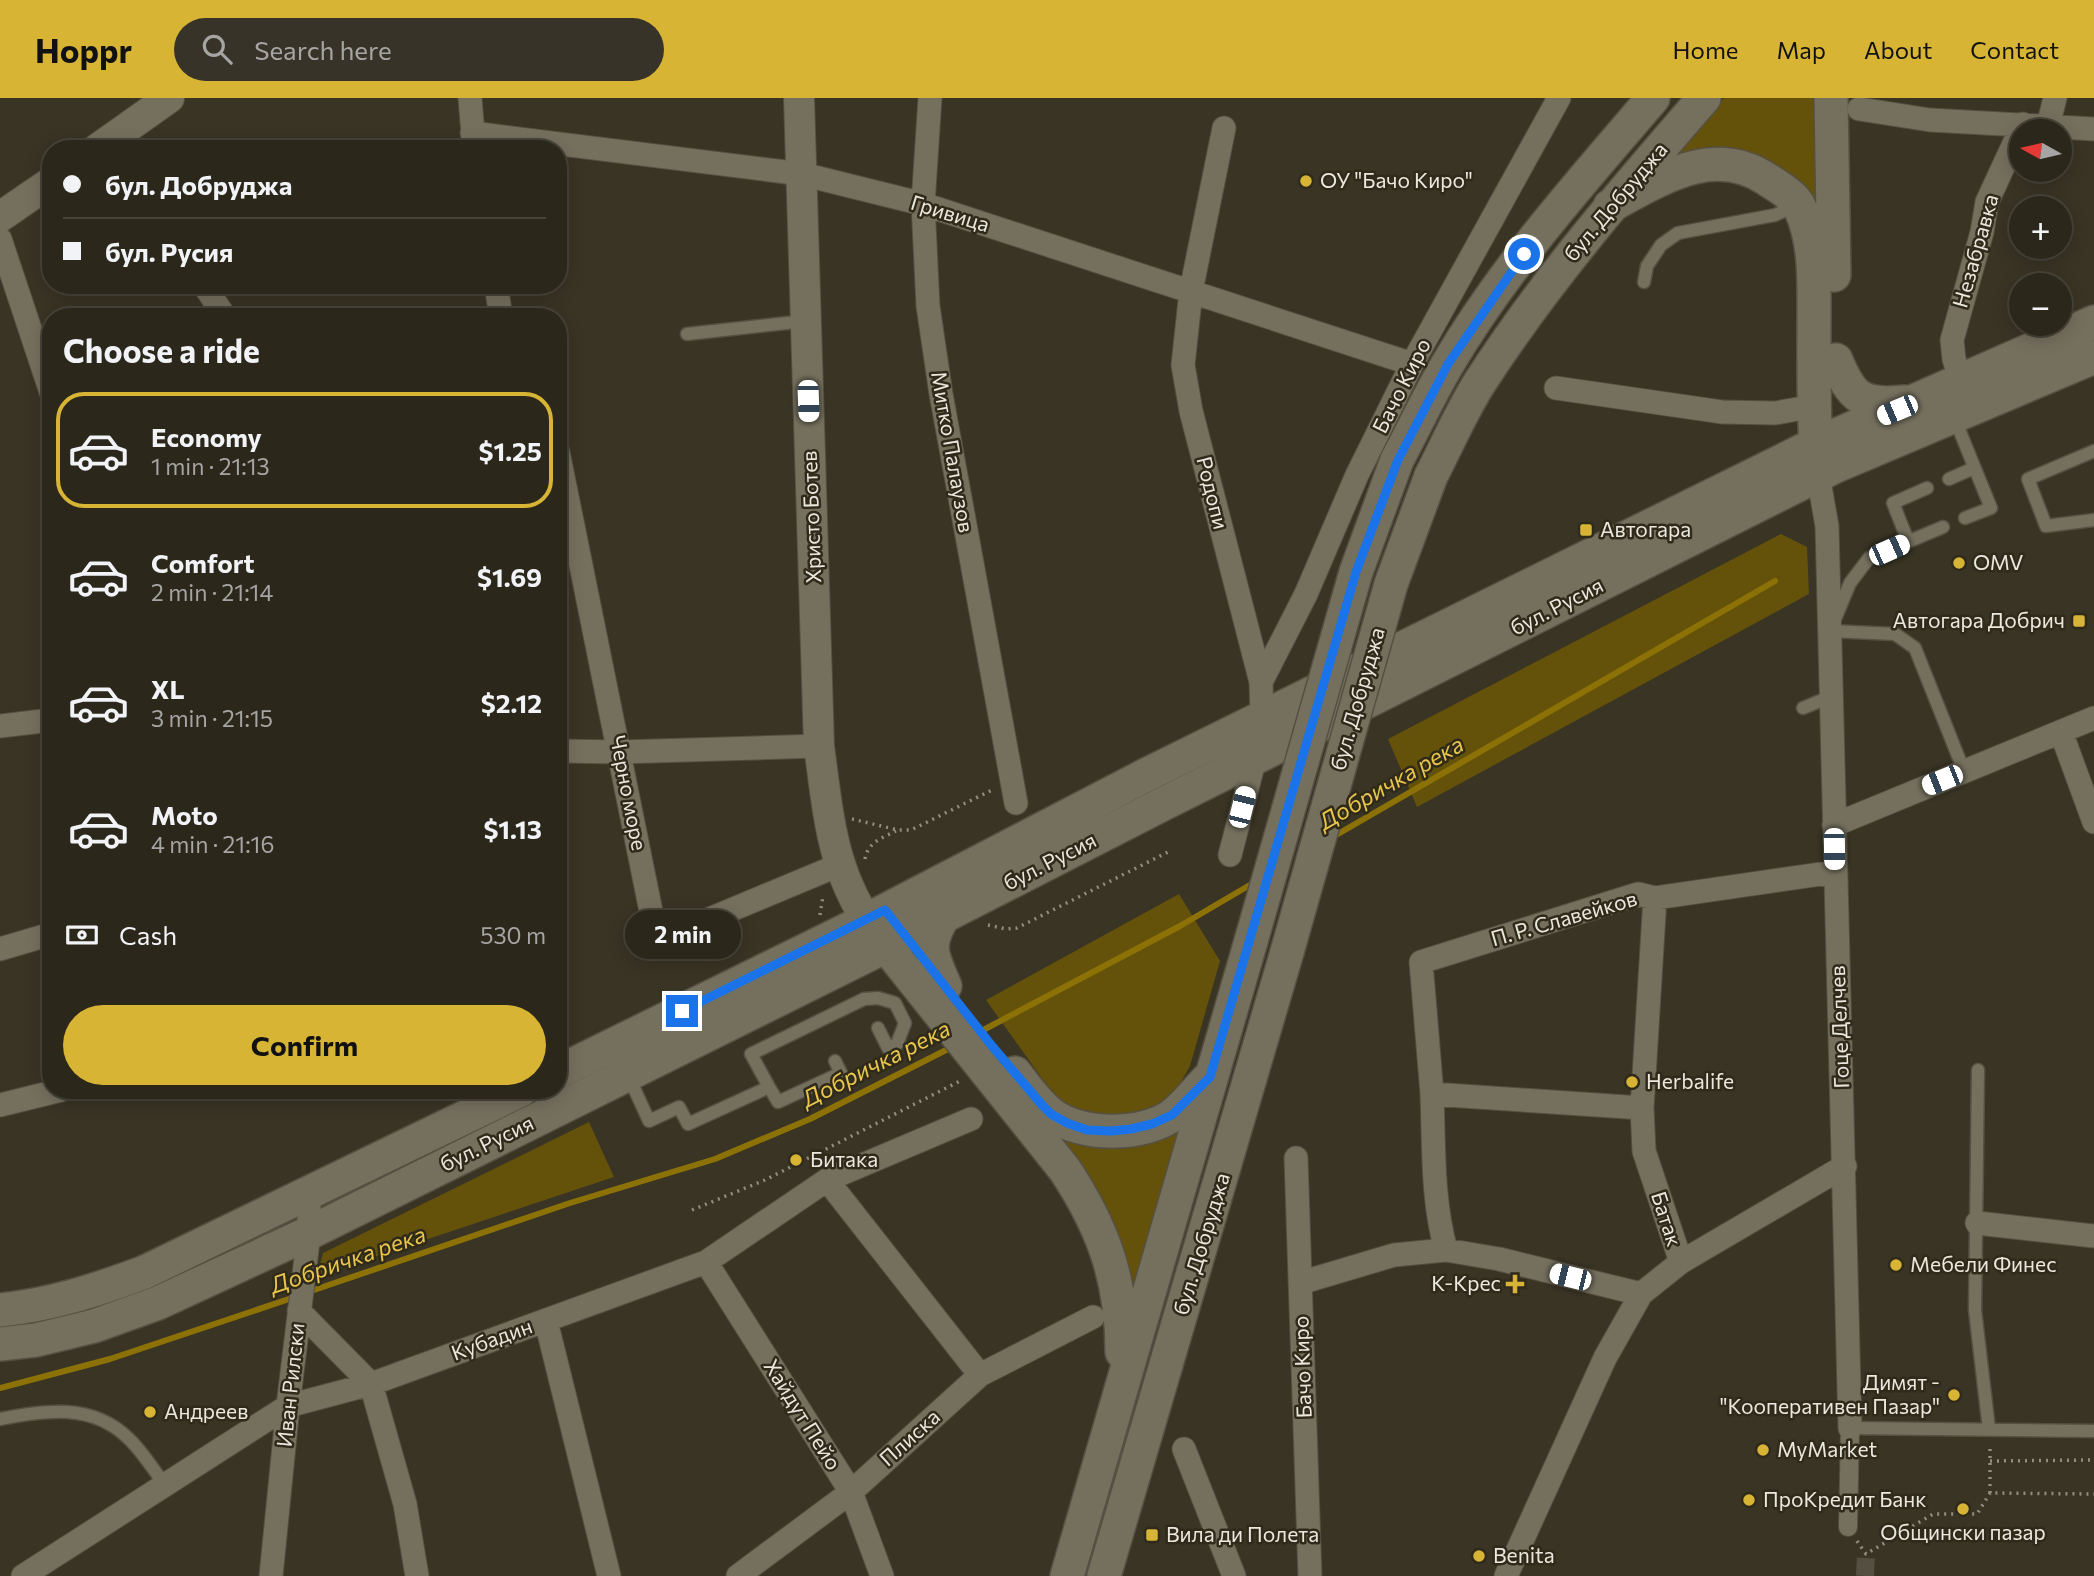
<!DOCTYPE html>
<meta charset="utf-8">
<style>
:root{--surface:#2b271b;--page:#373328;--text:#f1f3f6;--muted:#a6a5a3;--line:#47443a;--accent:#d7b434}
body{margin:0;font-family:Commissioner,sans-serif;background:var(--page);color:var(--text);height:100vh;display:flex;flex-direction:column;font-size:26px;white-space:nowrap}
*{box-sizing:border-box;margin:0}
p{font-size:23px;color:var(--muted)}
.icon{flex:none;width:38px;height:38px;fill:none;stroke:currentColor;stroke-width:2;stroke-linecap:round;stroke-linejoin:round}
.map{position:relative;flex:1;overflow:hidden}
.panel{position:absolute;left:42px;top:210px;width:525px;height:791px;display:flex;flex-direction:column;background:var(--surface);border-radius:28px;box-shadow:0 4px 18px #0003,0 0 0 2px var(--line)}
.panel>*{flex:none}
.hud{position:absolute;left:42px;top:42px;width:525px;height:154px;border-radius:28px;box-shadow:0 4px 18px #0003,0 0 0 2px var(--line);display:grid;align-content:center;height:154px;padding:0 21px;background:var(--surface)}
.needle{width:46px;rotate:278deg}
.fabs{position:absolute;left:2009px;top:21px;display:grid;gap:14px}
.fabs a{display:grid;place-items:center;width:63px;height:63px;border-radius:50%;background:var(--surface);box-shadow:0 4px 18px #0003,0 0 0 2px var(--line);font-size:35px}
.end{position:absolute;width:32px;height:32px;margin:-16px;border:9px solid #1a73e8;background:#fff;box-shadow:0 0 0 4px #fff}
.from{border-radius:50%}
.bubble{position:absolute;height:49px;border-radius:24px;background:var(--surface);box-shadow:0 4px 18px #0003,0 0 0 2px var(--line);font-size:23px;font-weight:700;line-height:49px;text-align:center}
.car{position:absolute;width:21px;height:42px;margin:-21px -10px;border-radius:9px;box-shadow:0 0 5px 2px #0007;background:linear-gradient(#fff 24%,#345 0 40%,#fff 0 76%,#345 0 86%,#fff 0)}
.hud b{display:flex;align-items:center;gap:24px;height:66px;font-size:26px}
.hud b+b{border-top:2px solid var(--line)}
.hud i{width:18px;height:18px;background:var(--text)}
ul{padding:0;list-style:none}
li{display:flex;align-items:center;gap:21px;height:116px;margin:0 14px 10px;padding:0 7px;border:4px solid transparent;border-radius:28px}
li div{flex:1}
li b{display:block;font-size:26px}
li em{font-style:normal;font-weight:700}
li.selected{border-color:var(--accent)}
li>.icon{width:63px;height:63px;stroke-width:1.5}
h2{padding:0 21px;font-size:32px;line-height:84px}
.pay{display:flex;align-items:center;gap:18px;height:77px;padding:0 21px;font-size:26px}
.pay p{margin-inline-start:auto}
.button{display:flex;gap:14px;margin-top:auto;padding:14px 21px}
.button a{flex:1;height:80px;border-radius:42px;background:var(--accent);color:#111;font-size:28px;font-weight:700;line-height:80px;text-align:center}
header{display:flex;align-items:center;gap:42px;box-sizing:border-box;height:98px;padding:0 35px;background:var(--accent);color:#111}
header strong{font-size:33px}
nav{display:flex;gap:38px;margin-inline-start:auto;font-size:24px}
.search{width:490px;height:63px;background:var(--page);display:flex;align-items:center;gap:18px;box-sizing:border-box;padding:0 24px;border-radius:38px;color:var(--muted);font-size:26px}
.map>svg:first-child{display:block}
.green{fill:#64520b}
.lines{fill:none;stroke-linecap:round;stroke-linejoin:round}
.stream{stroke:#8c7206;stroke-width:6}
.pedestrian-tunnel{stroke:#544f40;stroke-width:18;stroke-dasharray:18 9;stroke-linecap:butt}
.service-casing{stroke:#555042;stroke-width:15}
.pedestrian-casing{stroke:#555042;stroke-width:20}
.minor-casing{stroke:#555042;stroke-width:25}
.tertiary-casing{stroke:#555042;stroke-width:32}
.secondary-casing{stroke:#555042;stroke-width:36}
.path{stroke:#918d80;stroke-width:3.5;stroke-dasharray:2 5;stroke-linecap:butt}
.service{stroke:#75705e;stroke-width:12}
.pedestrian{stroke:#75705e;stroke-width:18}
.minor{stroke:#75705e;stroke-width:23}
.tertiary{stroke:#75705e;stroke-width:30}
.secondary{stroke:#75705e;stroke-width:33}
.secondary-bridge-casing{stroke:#555042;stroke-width:36;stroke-linecap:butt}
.secondary-bridge{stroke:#75705e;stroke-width:33}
.route{stroke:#1a73e8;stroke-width:9}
.poi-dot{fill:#d7b434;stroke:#2f2a1a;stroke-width:2.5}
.labels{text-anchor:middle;stroke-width:5;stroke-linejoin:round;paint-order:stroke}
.poi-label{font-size:21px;fill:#eae7dd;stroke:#2f2a1a;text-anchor:start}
.street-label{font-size:21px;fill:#eae7dd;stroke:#2f2a1a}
.water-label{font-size:23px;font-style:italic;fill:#e9c64b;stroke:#2f2a1a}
</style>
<header>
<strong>Hoppr</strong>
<div class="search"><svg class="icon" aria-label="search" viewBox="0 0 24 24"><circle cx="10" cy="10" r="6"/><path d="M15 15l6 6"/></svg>Search here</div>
<nav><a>Home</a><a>Map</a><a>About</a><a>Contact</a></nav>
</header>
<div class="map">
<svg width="2094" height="1478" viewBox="0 0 2094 1478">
<rect width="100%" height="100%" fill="#393424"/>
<path class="green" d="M 1724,0 L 1814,0 L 1818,108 L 1802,84 L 1756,56 L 1732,51 L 1660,70 Z
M 1781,436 L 1807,449 L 1809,496 L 1417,709 L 1388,641 Z
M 1179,796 L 1220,863 L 1190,968 L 1176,993 L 1157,1009 L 1136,1018 L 1089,1016 L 1063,1005 L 1043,982 L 986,902 Z
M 589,1024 L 614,1079 L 317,1178 L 323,1155 Z
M 1180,1027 L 1130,1197 L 1050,1033 Z"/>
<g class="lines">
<path class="stream" d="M 1331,740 L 1775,483
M 970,939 L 1180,828 L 1255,784
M 308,1194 L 570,1105 L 715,1061 L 810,1021 L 954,948
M 0,1290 L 110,1261 L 295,1199"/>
<path class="pedestrian-tunnel" d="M 1865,1478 L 1866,1456"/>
<g class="service-casing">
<path id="service" d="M 1644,184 L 1647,168 L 1661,147 L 1678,135 L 1775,117 L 1795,108
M 687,236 L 805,223
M 1954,319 L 1991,410 L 1965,420
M 2094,353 L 2028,381 L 2046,428 L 2094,422
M 1949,381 L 1974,370
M 1943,429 L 1869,460 L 1850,485 L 1830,533 L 1895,536 L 1915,550 L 1964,673
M 1908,443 L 1893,405 L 1927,390
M 1803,610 L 1832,598
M 1978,972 L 1975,1212 L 1989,1331
M 628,977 L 649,1023 L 679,1009 L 688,1026 L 769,989 L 778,1004 L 841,975 L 835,963
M 769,989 L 751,956 L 864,901 L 878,900 L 895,905 L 905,925 L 897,946 L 888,950 L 878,930
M 0,1321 C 45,1312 92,1305 128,1340 C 142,1353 153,1371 165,1387
M 1850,1330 L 2094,1333"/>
</g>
<g class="pedestrian-casing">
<path id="pedestrian" d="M 1848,1429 L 1850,1330"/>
</g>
<g class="minor-casing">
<path id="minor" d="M 470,0 L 474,48
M 930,0 L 923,106 L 928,208 L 941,296 L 1016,705
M 1859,11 L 1930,22 L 2094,31
M 2048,28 L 2055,0
M 1224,30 L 1191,193 L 1183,267 L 1191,313 L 1261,584 L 1262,620 L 1255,660 L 1230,757
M 472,35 L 802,76 L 923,106 L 1412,266
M 0,141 L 51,294
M 204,187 L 225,219
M 496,187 L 501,219
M 1961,284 L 1954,261 L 1952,242 L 1982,134 L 1987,104 L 2023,26
M 1556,290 L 1722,314 L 1775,315 L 1815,308
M 558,354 L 657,843 L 839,767
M 1818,377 L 1827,428 L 1850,1330
M 1261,584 L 1306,496 L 1357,377 L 1412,266 L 1559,0
M 0,628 L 51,622
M 2061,634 L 2094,724
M 558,653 L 620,654 L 819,648
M 1834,727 L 2094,620
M 1655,800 L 1642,1010 L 1644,1053 L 1681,1164
M 0,851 L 51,836
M 1432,996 L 1421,864 L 1638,796 L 1655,800 L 1835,774
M 0,1007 L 61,992
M 1296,1060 L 1310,1478
M 827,1082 L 980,1277
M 1977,1125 L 2094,1138
M 1446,1152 C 1432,1102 1434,1049 1432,996 L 1642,1010
M 706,1164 L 851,1394 L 882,1478
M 1300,1185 L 1394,1157 L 1446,1152 L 1499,1161 L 1641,1196
M 299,1213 L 371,1286 L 405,1406 L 417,1478
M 546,1223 L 609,1478
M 1184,1351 L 1234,1478
M 23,1478 L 288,1308 L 371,1286 L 706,1164 L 827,1082 L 971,1021
M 271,1478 L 288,1308 L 309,1135 L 309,1096
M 738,1478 L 851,1394 L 980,1277 L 1093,1219
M 1506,1478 L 1605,1260 L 1641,1196 L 1681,1164 L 1845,1068"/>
</g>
<g class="tertiary-casing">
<path id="tertiary" d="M 799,0 L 819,648 C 829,721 832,779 879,840
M 97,51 L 169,0
M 0,119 L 51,84"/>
</g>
<g class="secondary-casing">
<path id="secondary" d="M 1831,0 L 1834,177
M 1610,108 C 1660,81 1714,45 1768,82 C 1779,89 1795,98 1800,110 C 1816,144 1814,183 1814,220 C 1814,268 1813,316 1817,364
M 1836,262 C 1852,301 1862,308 1905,304
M 1397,362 C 1414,330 1429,298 1447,267 C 1504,170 1580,85 1653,0
M 1431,378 C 1447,347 1461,314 1480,284 C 1546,182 1625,91 1704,0
M 944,818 C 925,847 932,858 945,888
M 886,848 L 1065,1072 C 1104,1131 1122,1183 1122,1254
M 558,974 L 865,823 L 1146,677 L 1816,346 L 2094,224
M 1015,975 C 1026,989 1037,1005 1051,1016 C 1081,1039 1144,1039 1174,1016 C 1186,1006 1197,992 1208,981
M 0,1212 C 51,1207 97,1192 145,1174 L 521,992
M 0,1246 L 36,1242 L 94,1228 L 158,1205 L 309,1135 L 886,848 L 1161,707 L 1836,368 L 2094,259
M 1067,1478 L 1251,843
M 1104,1478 L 1287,854"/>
</g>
<path class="path" d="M 852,721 L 898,732 L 911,732 L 992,692
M 865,761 C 868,744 882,740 896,733
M 820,817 L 823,798
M 988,827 L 1006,831 L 1017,830 L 1170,753
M 692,1112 L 765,1082 L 962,982
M 1990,1363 L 2094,1362
M 1990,1395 L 1990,1348
M 1857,1443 L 1866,1456 L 1933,1416 L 1977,1416 L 1990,1395 L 2094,1396"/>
<use href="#service" class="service"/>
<use href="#pedestrian" class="pedestrian"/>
<use href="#minor" class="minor"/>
<use href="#tertiary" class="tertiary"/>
<use href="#secondary" class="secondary"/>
<g class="secondary-bridge-casing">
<path id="secondary-bridge" d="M 1251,843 L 1356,474 L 1397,362
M 1287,854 L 1391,486 L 1431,378"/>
</g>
<use href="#secondary-bridge" class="secondary-bridge"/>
</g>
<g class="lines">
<path class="route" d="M 682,913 L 885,812 L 992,948 L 1042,1007 L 1051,1016 L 1067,1025 L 1087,1032 L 1111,1033 L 1131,1031 L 1152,1026 L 1172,1017 L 1210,979 L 1356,474 L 1398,362 L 1448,266 L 1524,156"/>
</g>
<g class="poi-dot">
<circle cx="1306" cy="83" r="7"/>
<rect x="1579" y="425" width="14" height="14" rx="3.5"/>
<circle cx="1959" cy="465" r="7"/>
<rect x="2072" y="516" width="14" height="14" rx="3.5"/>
<circle cx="1632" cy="984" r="7"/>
<circle cx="796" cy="1062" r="7"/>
<circle cx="1896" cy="1167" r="7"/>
<path d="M1511.5 1175.5h7v7h7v7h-7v7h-7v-7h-7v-7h7z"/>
<circle cx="1954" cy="1297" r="7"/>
<circle cx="150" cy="1314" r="7"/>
<circle cx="1763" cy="1352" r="7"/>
<circle cx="1749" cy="1402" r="7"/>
<circle cx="1963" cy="1411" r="7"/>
<rect x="1145" y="1430" width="14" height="14" rx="3.5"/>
<circle cx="1479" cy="1458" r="7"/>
</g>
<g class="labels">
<g class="poi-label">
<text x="1320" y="90">ОУ "Бачо Киро"</text>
<text x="1600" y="439">Aвтогара</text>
<text x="1973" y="472">OMV</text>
<text x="2065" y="530" text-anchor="end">Автогара Добрич</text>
<text x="1646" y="991">Herbalife</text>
<text x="810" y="1069">Битака</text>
<text x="1910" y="1174">Мебели Финес</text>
<text x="1501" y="1193" text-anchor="end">К-Крес</text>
<text x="1940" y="1292" text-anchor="end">Димят -<tspan x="1940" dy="24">"Кооперативен Пазар"</tspan></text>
<text x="164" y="1321">Андреев</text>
<text x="1777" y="1359">MyMarket</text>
<text x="1763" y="1409">ПроКредит Банк</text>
<text x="1963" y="1442" text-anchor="middle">Общински пазар</text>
<text x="1166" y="1444">Вила ди Полета</text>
<text x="1493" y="1465">Benita</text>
</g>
<g class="street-label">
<text transform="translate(1616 104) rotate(-50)" y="7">бул. Добруджа</text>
<text transform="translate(950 116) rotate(17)" y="7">Гривица</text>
<text transform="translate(1976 153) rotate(-74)" y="7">Незабравка</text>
<text transform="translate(1402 288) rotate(-63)" y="7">Бачо Киро</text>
<text transform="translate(952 354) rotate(80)" y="7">Митко Палаузов</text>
<text transform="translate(1212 395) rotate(76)" y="7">Родопи</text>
<text transform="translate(812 419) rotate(-92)" y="7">Христо Ботев</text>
<text transform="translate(1557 509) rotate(-27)" y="7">бул. Русия</text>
<text transform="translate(1358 601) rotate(-74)" y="7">бул. Добруджа</text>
<text transform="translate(628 695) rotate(79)" y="7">Черно море</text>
<text transform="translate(1050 764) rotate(-27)" y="7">бул. Русия</text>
<text transform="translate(1564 821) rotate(-16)" y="7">П. Р. Славейков</text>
<text transform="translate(1840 929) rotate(-92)" y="7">Гоце Делчев</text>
<text transform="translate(487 1046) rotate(-26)" y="7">бул. Русия</text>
<text transform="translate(1666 1121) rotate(72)" y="7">Батак</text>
<text transform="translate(1202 1146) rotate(-73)" y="7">бул. Добруджа</text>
<text transform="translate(492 1242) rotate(-20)" y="7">Кубадин</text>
<text transform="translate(1303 1269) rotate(-92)" y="7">Бачо Киро</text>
<text transform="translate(291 1287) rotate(-84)" y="7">Иван Рилски</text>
<text transform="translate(802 1317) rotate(58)" y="7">Хайдут Пейо</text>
<text transform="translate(910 1340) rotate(-42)" y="7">Плиска</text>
</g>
<g class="water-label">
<text transform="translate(1391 685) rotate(-30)" y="8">Добричка река</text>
<text transform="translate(876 966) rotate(-27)" y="8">Добричка река</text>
<text transform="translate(348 1162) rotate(-19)" y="8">Добричка река</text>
</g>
</g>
</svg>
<div class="fabs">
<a><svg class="needle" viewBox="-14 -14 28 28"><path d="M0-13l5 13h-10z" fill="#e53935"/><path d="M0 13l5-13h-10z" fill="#a6a5a3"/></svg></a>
<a>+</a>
<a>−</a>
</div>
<i class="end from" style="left:1524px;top:156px"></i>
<i class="end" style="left:682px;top:913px"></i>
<div class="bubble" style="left:625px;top:812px;width:116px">2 min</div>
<i class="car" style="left:808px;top:303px;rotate:178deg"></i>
<i class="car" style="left:1897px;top:312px;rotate:247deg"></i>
<i class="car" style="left:1889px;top:452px;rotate:66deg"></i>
<i class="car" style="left:1942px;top:682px;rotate:248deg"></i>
<i class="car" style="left:1242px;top:709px;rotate:14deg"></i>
<i class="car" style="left:1834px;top:751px;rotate:179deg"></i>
<i class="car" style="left:1570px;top:1179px;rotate:284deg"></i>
<div class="hud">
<b><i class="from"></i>бул. Добруджа</b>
<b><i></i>бул. Русия</b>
</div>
<section class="panel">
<h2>Choose a ride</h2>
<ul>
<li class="selected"><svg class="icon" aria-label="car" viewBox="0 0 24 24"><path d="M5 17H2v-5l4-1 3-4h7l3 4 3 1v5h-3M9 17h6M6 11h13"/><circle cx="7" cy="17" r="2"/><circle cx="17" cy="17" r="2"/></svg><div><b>Economy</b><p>1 min · 21:13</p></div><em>$1.25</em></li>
<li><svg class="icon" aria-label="car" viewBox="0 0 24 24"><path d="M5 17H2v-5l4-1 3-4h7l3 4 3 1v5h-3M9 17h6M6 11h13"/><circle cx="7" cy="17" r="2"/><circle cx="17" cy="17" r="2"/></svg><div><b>Comfort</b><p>2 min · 21:14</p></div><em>$1.69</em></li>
<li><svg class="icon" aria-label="car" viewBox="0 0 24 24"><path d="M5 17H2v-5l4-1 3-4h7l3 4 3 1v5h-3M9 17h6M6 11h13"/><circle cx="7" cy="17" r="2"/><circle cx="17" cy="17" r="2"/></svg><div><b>XL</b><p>3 min · 21:15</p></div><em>$2.12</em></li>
<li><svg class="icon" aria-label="car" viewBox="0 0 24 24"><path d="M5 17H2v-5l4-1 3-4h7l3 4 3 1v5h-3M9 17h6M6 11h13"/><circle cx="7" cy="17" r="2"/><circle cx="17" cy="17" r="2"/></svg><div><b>Moto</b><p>4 min · 21:16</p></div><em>$1.13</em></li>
</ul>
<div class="pay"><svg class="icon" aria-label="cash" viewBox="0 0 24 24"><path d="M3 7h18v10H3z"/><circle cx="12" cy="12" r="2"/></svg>Cash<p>530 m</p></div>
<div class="button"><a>Confirm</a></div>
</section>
</div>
